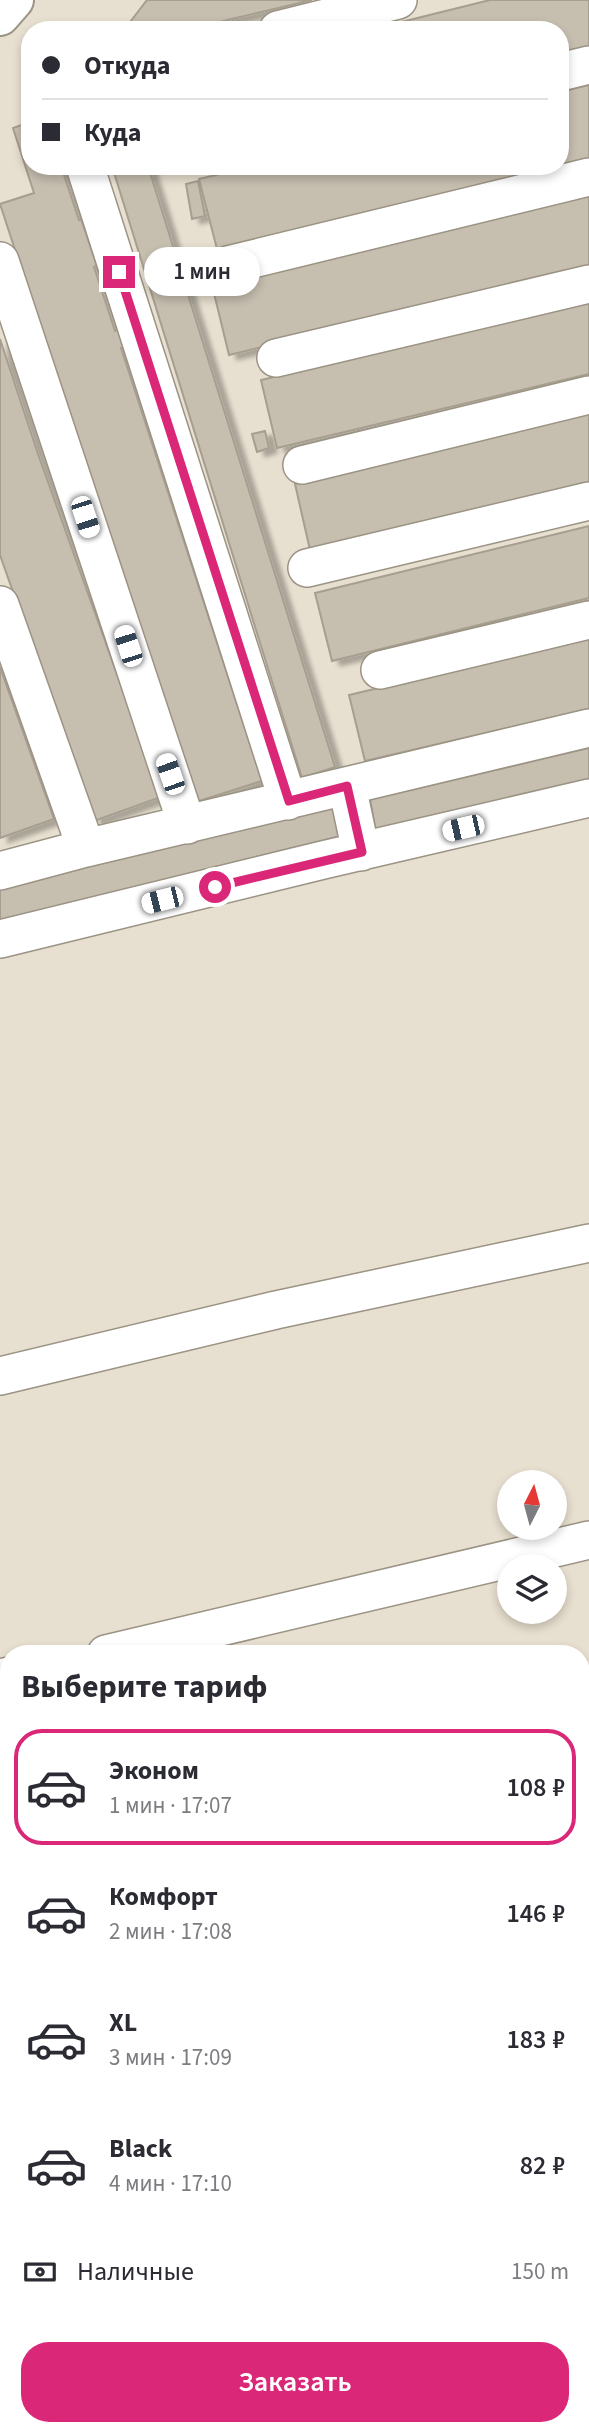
<!DOCTYPE html>
<html lang="ru">
<meta charset="utf-8">
<style>
:root{--surface:#fff;--page:#f2f2f3;--text:#2b2b33;--muted:#7c7c81;--line:#e1e1e2;--accent:#db2777}
body{margin:0;font-family:"Source Sans 3",sans-serif;background:var(--page);color:var(--text);height:100vh;display:flex;flex-direction:column;font-size:26px;white-space:nowrap}
*{box-sizing:border-box;margin:0}
p{font-size:23px;color:var(--muted)}
.icon{flex:none;width:38px;height:38px;fill:none;stroke:currentColor;stroke-width:2;stroke-linecap:round;stroke-linejoin:round}
.map{position:relative;flex:1;overflow:hidden}
.drawer{position:absolute;left:0px;top:1645px;width:590px;height:791px;display:flex;flex-direction:column;background:var(--surface);border-radius:28px 28px 0 0;box-shadow:0 4px 10px #0003}
.drawer>*{flex:none}
.banner{position:absolute;left:21px;top:21px;width:548px;height:154px;border-radius:28px;box-shadow:0 4px 10px #0003;display:grid;align-content:center;height:154px;padding:0 21px;background:var(--surface)}
.needle{width:46px;rotate:6deg}
.fabs{position:absolute;left:497px;top:1470px;display:grid;gap:14px}
.fabs a{display:grid;place-items:center;width:70px;height:70px;border-radius:50%;background:var(--surface);box-shadow:0 4px 10px #0003;font-size:35px}
.end{position:absolute;width:32px;height:32px;margin:-16px;border:9px solid #db2777;background:#fff;box-shadow:0 0 0 4px #fff}
.from{border-radius:50%}
.bubble{position:absolute;height:49px;border-radius:24px;background:var(--surface);box-shadow:0 4px 10px #0003;font-size:23px;font-weight:600;line-height:49px;text-align:center}
.car{position:absolute;width:21px;height:42px;margin:-21px -10px;border-radius:9px;box-shadow:0 0 5px 2px #0007;background:linear-gradient(#fff 24%,#345 0 40%,#fff 0 76%,#345 0 86%,#fff 0)}
.banner b{display:flex;align-items:center;gap:24px;height:66px;font-size:26px}
.banner b+b{border-top:2px solid var(--line)}
.banner i{width:18px;height:18px;background:var(--text)}
ul{padding:0;list-style:none}
li{display:flex;align-items:center;gap:21px;height:116px;margin:0 14px 10px;padding:0 7px;border:4px solid transparent;border-radius:28px}
li div{flex:1}
li b{display:block;font-size:26px}
li em{font-style:normal;font-weight:600}
li.active{border-color:var(--accent)}
li>.icon{width:63px;height:63px;stroke-width:1.5}
h2{padding:0 21px;font-size:32px;line-height:84px}
.pay{display:flex;align-items:center;gap:18px;height:77px;padding:0 21px;font-size:26px}
.pay p{margin-inline-start:auto}
.cta{display:flex;gap:14px;margin-top:auto;padding:14px 21px}
.cta a{flex:1;height:80px;border-radius:28px;background:var(--accent);color:#fff;font-size:28px;font-weight:600;line-height:80px;text-align:center}
.map>svg:first-child{display:block}
.building{fill:#c6beaf;stroke:#a69e8f;stroke-width:2;filter:url(#shadow)}
.lines{fill:none;stroke-linecap:round;stroke-linejoin:round}
.minor-casing{stroke:#9b9384;stroke-width:40}
.highway-casing{stroke:#9b9384;stroke-width:42}
.minor{stroke:#fff;stroke-width:37}
.highway{stroke:#fff;stroke-width:38}
.route{stroke:#db2777;stroke-width:9}
</style>
<div class="map">
<svg width="589" height="2436" viewBox="0 0 589 2436">
<defs>
<filter id="shadow"><feDropShadow dx="8" dy="4.5" stdDeviation="2" flood-color="#0004"/></filter>
</defs>
<rect width="100%" height="100%" fill="#e7dfcf"/>
<path class="building" d="M 147,0 L 312,0 L 186,30 L 124,30 Z
M 490,0 L 589,0 L 589,48 L 560,56 L 560,30 L 369,30 Z
M 589,85 L 589,158 L 560,165 L 560,92 Z
M 30,122 L 30,166 L 61,166 L 79,220 L 81,219 L 97,266 L 94,267 L 115,331 L 118,329 L 124,347 L 121,348 L 262,781 L 196,802 L 0,204 L 34,193 L 13,128 Z
M 112,166 L 148,166 L 335,767 L 302,778 Z
M 254,166 L 556,166 L 217,249 L 199,179 Z
M 198,181 L 205,216 L 192,219 L 186,184 Z
M 589,194 L 589,268 L 229,355 L 212,285 Z
M 589,303 L 589,374 L 277,448 L 261,380 Z
M 0,339 L 38,454 L 161,797 L 94,821 L 0,555 Z
M 589,413 L 589,483 L 310,550 L 295,484 Z
M 265,431 L 269,448 L 257,452 L 252,434 Z
M 589,526 L 589,598 L 332,661 L 315,593 Z
M 589,638 L 589,709 L 365,761 L 349,695 Z
M 0,667 L 54,819 L 0,838 Z
M 589,748 L 589,783 L 376,833 L 370,799 Z
M 333,806 L 341,836 L 0,920 L 0,887 Z"/>
<g class="lines">
<g class="minor-casing">
<path id="minor" d="M 278,30 L 398,0
M 560,72 L 589,65
M 85,166 L 288,801
M 0,261 L 187,825
M 228,265 L 589,177
M 276,358 L 589,284
M 302,465 L 589,395
M 307,568 L 589,501
M 0,605 L 86,848
M 380,670 L 589,620
M 347,786 L 361,852
M 0,871 L 86,848 L 589,728
M 0,939 L 323,860 L 589,798
M 0,1376 L 276,1310 L 589,1243
M 106,1654 L 589,1540
M 0,1678 L 9,1676"/>
</g>
<g class="highway-casing">
<path id="highway" d="M 0,16 L 14,0"/>
</g>
<use href="#minor" class="minor"/>
<use href="#highway" class="highway"/>
</g>
<g class="lines">
<path class="route" d="M 119,272 L 289,801 L 347,786 L 362,852 L 215,887"/>
</g>
</svg>
<div class="fabs">
<a><svg class="needle" viewBox="-14 -14 28 28"><path d="M0-13l5 13h-10z" fill="#e53935"/><path d="M0 13l5-13h-10z" fill="#7c7c81"/></svg></a>
<a><svg class="icon" aria-label="layers" viewBox="0 0 24 24"><path d="M12 4l9 5-9 5-9-5zM3 14l9 5 9-5"/></svg></a>
</div>
<i class="end from" style="left:215px;top:887px"></i>
<i class="end" style="left:119px;top:272px"></i>
<div class="bubble" style="left:144px;top:247px;width:116px">1 мин</div>
<i class="car" style="left:85px;top:517px;rotate:162deg"></i>
<i class="car" style="left:128px;top:646px;rotate:342deg"></i>
<i class="car" style="left:170px;top:774px;rotate:341deg"></i>
<i class="car" style="left:463px;top:828px;rotate:257deg"></i>
<i class="car" style="left:162px;top:900px;rotate:256deg"></i>
<div class="banner">
<b><i class="from"></i>Откуда</b>
<b><i></i>Куда</b>
</div>
<section class="drawer">
<h2>Выберите тариф</h2>
<ul>
<li class="active"><svg class="icon" aria-label="car" viewBox="0 0 24 24"><path d="M5 17H2v-5l4-1 3-4h7l3 4 3 1v5h-3M9 17h6M6 11h13"/><circle cx="7" cy="17" r="2"/><circle cx="17" cy="17" r="2"/></svg><div><b>Эконом</b><p>1 мин · 17:07</p></div><em>108 ₽</em></li>
<li><svg class="icon" aria-label="car" viewBox="0 0 24 24"><path d="M5 17H2v-5l4-1 3-4h7l3 4 3 1v5h-3M9 17h6M6 11h13"/><circle cx="7" cy="17" r="2"/><circle cx="17" cy="17" r="2"/></svg><div><b>Комфорт</b><p>2 мин · 17:08</p></div><em>146 ₽</em></li>
<li><svg class="icon" aria-label="car" viewBox="0 0 24 24"><path d="M5 17H2v-5l4-1 3-4h7l3 4 3 1v5h-3M9 17h6M6 11h13"/><circle cx="7" cy="17" r="2"/><circle cx="17" cy="17" r="2"/></svg><div><b>XL</b><p>3 мин · 17:09</p></div><em>183 ₽</em></li>
<li><svg class="icon" aria-label="car" viewBox="0 0 24 24"><path d="M5 17H2v-5l4-1 3-4h7l3 4 3 1v5h-3M9 17h6M6 11h13"/><circle cx="7" cy="17" r="2"/><circle cx="17" cy="17" r="2"/></svg><div><b>Black</b><p>4 мин · 17:10</p></div><em>82 ₽</em></li>
</ul>
<div class="pay"><svg class="icon" aria-label="cash" viewBox="0 0 24 24"><path d="M3 7h18v10H3z"/><circle cx="12" cy="12" r="2"/></svg>Наличные<p>150 m</p></div>
<div class="cta"><a>Заказать</a></div>
</section>
</div>
